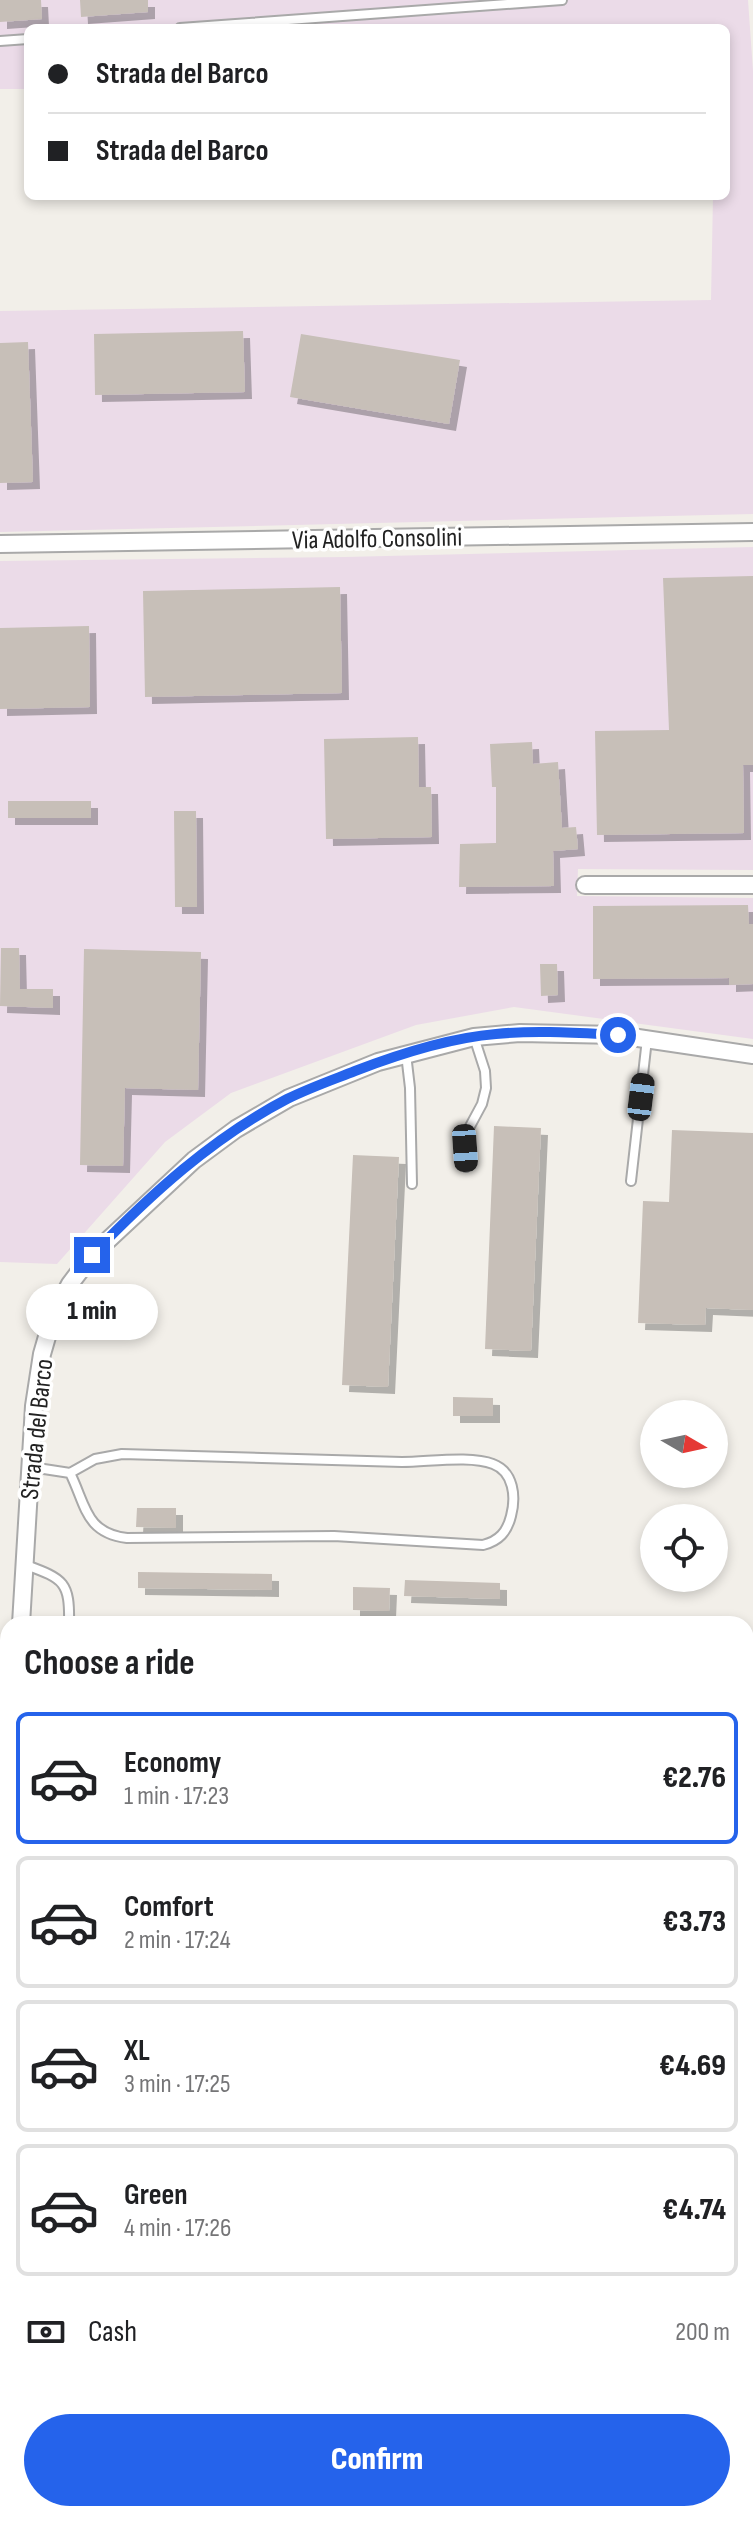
<!DOCTYPE html>
<meta charset="utf-8">
<style>
:root{--surface:#fff;--page:#f2f2f2;--text:#202124;--muted:#757577;--line:#e0e0e0;--accent:#2563eb}
body{margin:0;font-family:"Sofia Sans Condensed",sans-serif;background:var(--page);color:var(--text);height:100vh;display:flex;flex-direction:column;font-size:30px;white-space:nowrap}
*{box-sizing:border-box;margin:0}
p{font-size:26px;color:var(--muted)}
.icon{flex:none;width:44px;height:44px;fill:none;stroke:currentColor;stroke-width:2;stroke-linecap:round;stroke-linejoin:round}
.map{position:relative;flex:1;overflow:hidden}
.drawer{position:absolute;left:0px;top:1616px;width:754px;height:906px;display:flex;flex-direction:column;background:var(--surface);border-radius:24px 24px 0 0;box-shadow:0 4px 12px #0003}
.drawer>*{flex:none}
.banner{position:absolute;left:24px;top:24px;width:706px;height:176px;border-radius:12px;box-shadow:0 4px 12px #0003;display:grid;align-content:center;height:176px;padding:0 24px;background:var(--surface)}
.needle{width:52px;rotate:99deg}
.fabs{position:absolute;left:640px;top:1400px;display:grid;gap:16px}
.fabs a{display:grid;place-items:center;width:88px;height:88px;border-radius:50%;background:var(--surface);box-shadow:0 4px 12px #0003;font-size:40px}
.end{position:absolute;width:36px;height:36px;margin:-18px;border:10px solid #2563eb;background:#fff;box-shadow:0 0 0 4px #fff}
.from{border-radius:50%}
.bubble{position:absolute;height:56px;border-radius:28px;background:var(--surface);box-shadow:0 4px 12px #0003;font-size:26px;font-weight:800;line-height:56px;text-align:center}
.car{position:absolute;width:24px;height:48px;margin:-24px -12px;border-radius:10px;box-shadow:0 0 6px 2px #0007;background:linear-gradient(#222 24%,#8ab4d8 0 40%,#222 0 76%,#8ab4d8 0 86%,#222 0)}
.banner b{display:flex;align-items:center;gap:28px;height:76px;font-size:30px}
.banner b+b{border-top:2px solid var(--line)}
.banner i{width:20px;height:20px;background:var(--text)}
ul{padding:0;list-style:none}
li{display:flex;align-items:center;gap:24px;height:132px;margin:0 16px 12px;padding:0 8px;border:4px solid var(--line);border-radius:12px}
li div{flex:1}
li b{display:block;font-size:30px}
li em{font-style:normal;font-weight:800}
li.on{border-color:var(--accent)}
li>.icon{width:72px;height:72px;stroke-width:1.5}
h2{padding:0 24px;font-size:36px;line-height:96px}
.pay{display:flex;align-items:center;gap:20px;height:88px;padding:0 24px;font-size:30px}
.pay p{margin-inline-start:auto}
.cta{display:flex;gap:16px;margin-top:auto;padding:16px 24px}
.cta a{flex:1;height:92px;border-radius:48px;background:var(--accent);color:#fff;font-size:32px;font-weight:800;line-height:92px;text-align:center}
.map>svg:first-child{display:block}
.industrial{fill:#ebdbe8}
.building{fill:#c7bfb8;filter:url(#shadow)}
.lines{fill:none;stroke-linecap:round;stroke-linejoin:round}
.service-casing{stroke:#a9a9a9;stroke-width:12}
.minor-casing{stroke:#a9a9a9;stroke-width:20}
.service{stroke:#fff;stroke-width:8}
.minor{stroke:#fff;stroke-width:16}
.route{stroke:#2563eb;stroke-width:10}
.labels{text-anchor:middle;stroke-width:7;stroke-linejoin:round;paint-order:stroke}
.street-label{font-size:26px;fill:#222;stroke:#fff}
</style>
<div class="map">
<svg width="753" height="2521" viewBox="0 0 753 2521">
<defs>
<filter id="shadow"><feDropShadow dx="7" dy="7" stdDeviation="0" flood-color="#0004"/></filter>
</defs>
<rect width="100%" height="100%" fill="#f2efe9"/>
<path class="industrial" d="M 0,0 L 748,0 L 753,71 L 753,514 L 0,532 L 0,311 L 711,300 L 713,196 L 726,196 L 726,28 L 28,28 L 28,89 L 0,89 Z
M 753,547 L 753,870 L 578,869 L 577,896 L 753,898 L 753,1039 L 514,1007 L 416,1025 L 231,1093 L 165,1142 L 57,1264 L 0,1262 L 0,561 L 345,557 Z"/>
<path class="building" d="M 0,0 L 41,0 L 42,19 L 0,22 Z
M 80,0 L 148,0 L 148,12 L 81,17 Z
M 243,331 L 245,392 L 95,395 L 94,334 Z
M 301,334 L 460,360 L 449,424 L 290,397 Z
M 28,342 L 33,482 L 0,483 L 0,343 Z
M 753,576 L 753,765 L 743,765 L 744,833 L 597,835 L 595,731 L 669,730 L 663,578 Z
M 340,587 L 342,693 L 145,697 L 143,591 Z
M 89,626 L 90,707 L 0,709 L 0,628 Z
M 418,737 L 419,787 L 431,787 L 432,837 L 326,839 L 324,739 Z
M 532,742 L 533,764 L 558,762 L 562,828 L 576,827 L 578,849 L 553,851 L 554,886 L 459,887 L 460,844 L 496,843 L 496,787 L 492,787 L 490,744 Z
M 8,801 L 91,801 L 91,818 L 8,818 Z
M 174,811 L 196,811 L 197,907 L 175,907 Z
M 748,905 L 749,924 L 753,924 L 753,984 L 729,985 L 729,978 L 593,979 L 593,906 Z
M 1,948 L 19,948 L 20,989 L 53,989 L 53,1008 L 0,1006 Z
M 84,949 L 201,952 L 198,1090 L 125,1088 L 123,1166 L 80,1165 Z
M 540,964 L 557,964 L 558,995 L 541,996 Z
M 494,1126 L 541,1128 L 531,1351 L 485,1349 Z
M 672,1130 L 753,1133 L 753,1310 L 706,1308 L 705,1325 L 638,1323 L 643,1201 L 669,1202 Z
M 353,1155 L 399,1157 L 388,1387 L 342,1385 Z
M 453,1397 L 493,1398 L 493,1416 L 453,1416 Z
M 137,1508 L 176,1508 L 176,1528 L 136,1527 Z
M 138,1572 L 272,1574 L 272,1590 L 138,1588 Z
M 405,1580 L 500,1583 L 500,1599 L 404,1596 Z
M 353,1587 L 390,1588 L 389,1611 L 353,1610 Z"/>
<g class="lines">
<g class="service-casing">
<path id="service" d="M 180,28 L 562,0
M 0,41 L 28,39
M 406,1054 L 410,1088 L 412,1184
M 466,1167 L 468,1130 L 482,1104 L 486,1088 L 485,1071 L 474,1037
M 631,1181 L 647,1039
M 31,1467 L 70,1473 C 86,1505 85,1533 127,1538 L 334,1536 L 483,1545 C 499,1541 507,1532 511,1516 C 516,1497 514,1472 493,1464 C 471,1455 428,1462 402,1462 C 309,1460 215,1456 122,1454 L 95,1459 L 70,1473
M 26,1565 C 64,1579 70,1582 69,1624"/>
</g>
<g class="minor-casing">
<path id="minor" d="M 0,544 L 753,532
M 585,885 L 753,885
M 21,1624 L 34,1406 L 42,1354 L 53,1316 L 70,1284 L 92,1255 L 194,1160 L 236,1129 L 289,1098 L 378,1062 L 474,1037 L 520,1033 L 618,1035 L 753,1055
M 0,1800 L 8,1752
M 746,2009 L 753,2008"/>
</g>
<use href="#service" class="service"/>
<use href="#minor" class="minor"/>
</g>
<g class="lines">
<path class="route" d="M 92,1255 C 150,1195 212,1138 287,1099 C 309,1088 332,1080 355,1071 C 399,1054 448,1038 496,1034 C 536,1030 578,1033 618,1035"/>
</g>
<g class="labels">
<g class="street-label">
<text transform="translate(377 538) rotate(-1)" y="9">Via Adolfo Consolini</text>
<text transform="translate(36 1429) rotate(-84)" y="9">Strada del Barco</text>
</g>
</g>
</svg>
<div class="fabs">
<a><svg class="needle" viewBox="-14 -14 28 28"><path d="M0-13l5 13h-10z" fill="#e53935"/><path d="M0 13l5-13h-10z" fill="#757577"/></svg></a>
<a><svg class="icon" aria-label="locate" viewBox="0 0 24 24"><circle cx="12" cy="12" r="6"/><path d="M12 2v4M12 18v4M2 12h4M18 12h4"/></svg></a>
</div>
<i class="end from" style="left:618px;top:1035px"></i>
<i class="end" style="left:92px;top:1255px"></i>
<div class="bubble" style="left:26px;top:1284px;width:132px">1 min</div>
<i class="car" style="left:641px;top:1097px;rotate:7deg"></i>
<i class="car" style="left:465px;top:1148px;rotate:176deg"></i>
<div class="banner">
<b><i class="from"></i>Strada del Barco</b>
<b><i></i>Strada del Barco</b>
</div>
<section class="drawer">
<h2>Choose a ride</h2>
<ul>
<li class="on"><svg class="icon" aria-label="car" viewBox="0 0 24 24"><path d="M5 17H2v-5l4-1 3-4h7l3 4 3 1v5h-3M9 17h6M6 11h13"/><circle cx="7" cy="17" r="2"/><circle cx="17" cy="17" r="2"/></svg><div><b>Economy</b><p>1 min · 17:23</p></div><em>€2.76</em></li>
<li><svg class="icon" aria-label="car" viewBox="0 0 24 24"><path d="M5 17H2v-5l4-1 3-4h7l3 4 3 1v5h-3M9 17h6M6 11h13"/><circle cx="7" cy="17" r="2"/><circle cx="17" cy="17" r="2"/></svg><div><b>Comfort</b><p>2 min · 17:24</p></div><em>€3.73</em></li>
<li><svg class="icon" aria-label="car" viewBox="0 0 24 24"><path d="M5 17H2v-5l4-1 3-4h7l3 4 3 1v5h-3M9 17h6M6 11h13"/><circle cx="7" cy="17" r="2"/><circle cx="17" cy="17" r="2"/></svg><div><b>XL</b><p>3 min · 17:25</p></div><em>€4.69</em></li>
<li><svg class="icon" aria-label="car" viewBox="0 0 24 24"><path d="M5 17H2v-5l4-1 3-4h7l3 4 3 1v5h-3M9 17h6M6 11h13"/><circle cx="7" cy="17" r="2"/><circle cx="17" cy="17" r="2"/></svg><div><b>Green</b><p>4 min · 17:26</p></div><em>€4.74</em></li>
</ul>
<div class="pay"><svg class="icon" aria-label="cash" viewBox="0 0 24 24"><path d="M3 7h18v10H3z"/><circle cx="12" cy="12" r="2"/></svg>Cash<p>200 m</p></div>
<div class="cta"><a>Confirm</a></div>
</section>
</div>
